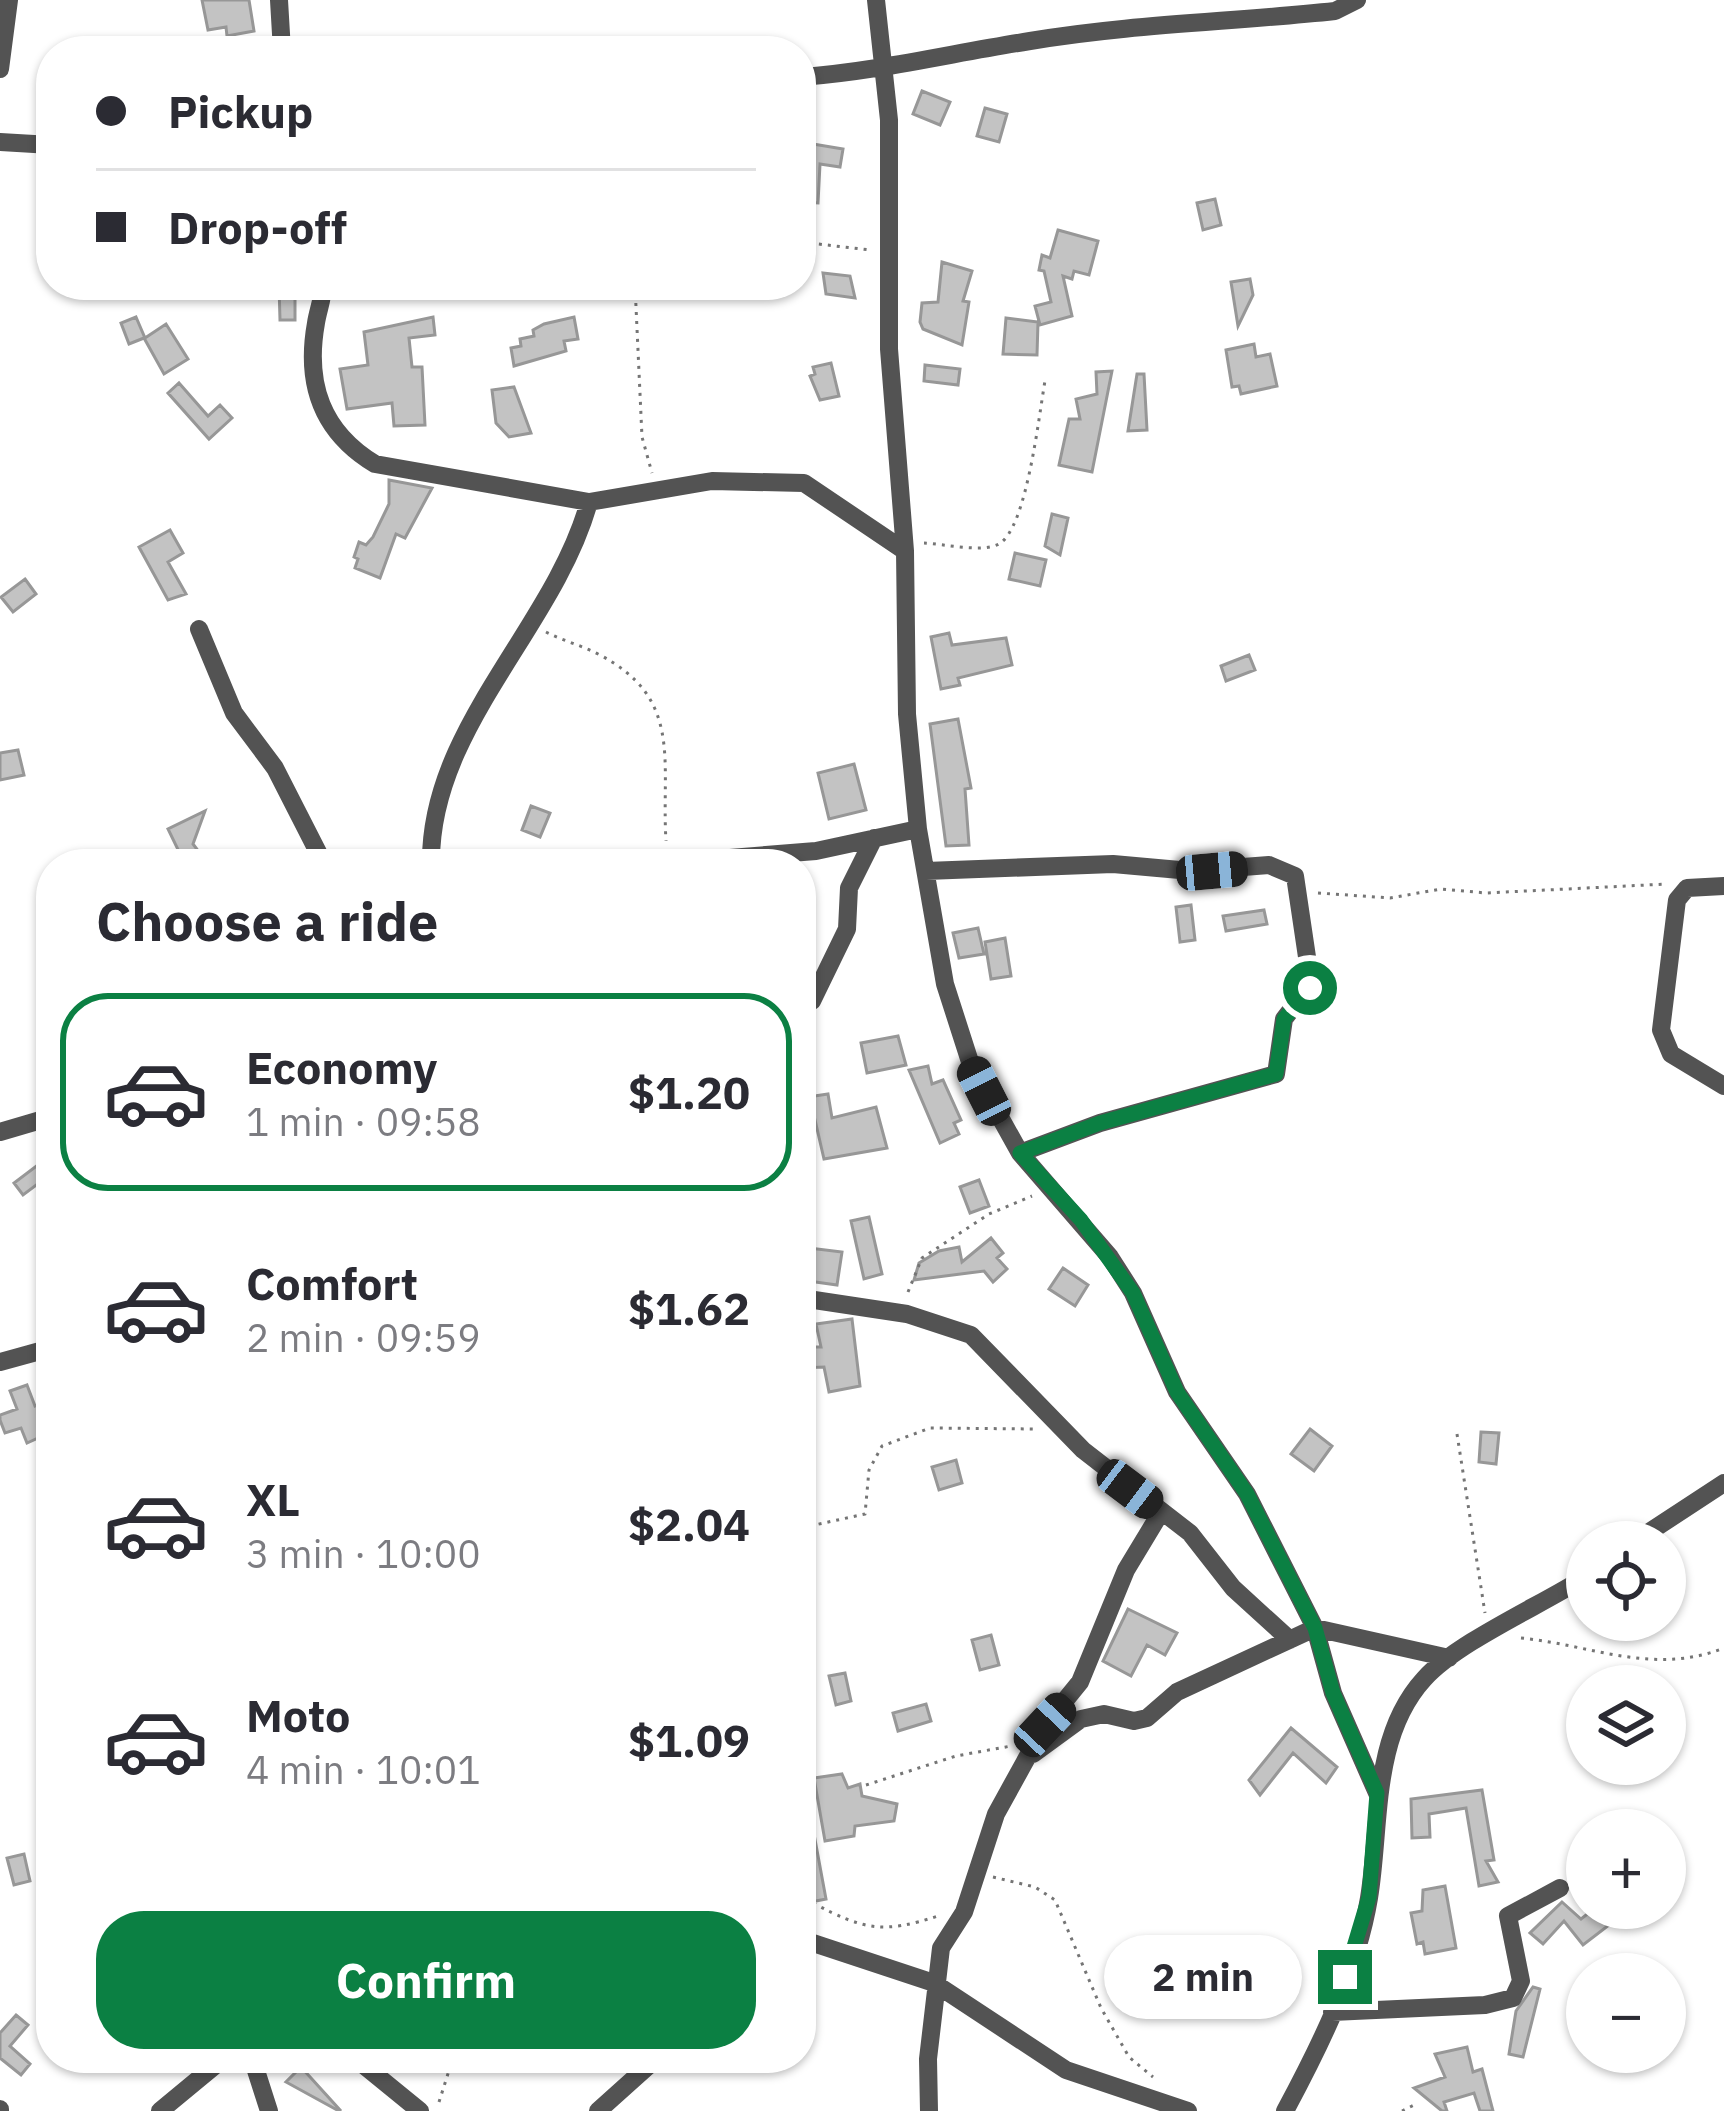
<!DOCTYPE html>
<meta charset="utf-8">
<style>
:root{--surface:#fff;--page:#f2f2f3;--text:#2b2b33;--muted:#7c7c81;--line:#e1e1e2;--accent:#0b8043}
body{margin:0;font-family:"IBM Plex Sans",sans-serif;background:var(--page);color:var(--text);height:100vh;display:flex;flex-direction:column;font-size:45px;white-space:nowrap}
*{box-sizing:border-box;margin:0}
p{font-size:39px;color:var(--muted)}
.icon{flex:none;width:66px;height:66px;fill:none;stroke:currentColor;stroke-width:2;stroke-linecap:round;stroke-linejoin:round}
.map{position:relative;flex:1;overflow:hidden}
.panel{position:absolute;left:36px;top:849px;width:780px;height:1224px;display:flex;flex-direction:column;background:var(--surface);border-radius:48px;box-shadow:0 3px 9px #0004}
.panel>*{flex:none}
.top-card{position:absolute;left:36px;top:36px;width:780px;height:264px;border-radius:48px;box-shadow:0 3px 9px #0004;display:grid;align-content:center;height:264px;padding:0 60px;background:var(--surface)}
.fabs{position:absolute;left:1566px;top:1521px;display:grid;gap:24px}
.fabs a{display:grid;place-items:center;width:120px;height:120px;border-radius:50%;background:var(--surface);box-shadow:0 3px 9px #0004;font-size:60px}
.end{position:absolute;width:54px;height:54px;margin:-27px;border:15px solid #0b8043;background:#fff;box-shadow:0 0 0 6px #fff}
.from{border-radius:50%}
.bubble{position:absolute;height:84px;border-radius:42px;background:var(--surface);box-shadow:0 3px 9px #0004;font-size:39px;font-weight:700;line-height:84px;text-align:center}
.car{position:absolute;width:36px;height:72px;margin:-36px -18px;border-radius:15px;box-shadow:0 0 9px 3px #0007;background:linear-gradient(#222 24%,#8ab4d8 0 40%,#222 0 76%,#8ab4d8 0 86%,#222 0)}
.top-card b{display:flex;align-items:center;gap:42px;height:114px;font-size:45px}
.top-card b+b{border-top:3px solid var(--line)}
.top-card i{width:30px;height:30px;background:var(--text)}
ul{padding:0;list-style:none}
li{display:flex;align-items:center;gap:36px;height:198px;margin:0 24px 18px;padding:0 36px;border:6px solid transparent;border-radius:48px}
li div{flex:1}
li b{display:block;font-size:45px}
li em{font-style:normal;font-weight:700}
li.current{border-color:var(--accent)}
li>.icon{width:108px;height:108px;stroke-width:1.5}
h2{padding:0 60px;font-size:54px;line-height:144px}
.button{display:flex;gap:24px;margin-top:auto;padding:24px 60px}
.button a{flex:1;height:138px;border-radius:48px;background:var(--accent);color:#fff;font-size:48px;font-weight:700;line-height:138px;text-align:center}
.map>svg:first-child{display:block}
.building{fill:#c3c3c3;stroke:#979797;stroke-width:3}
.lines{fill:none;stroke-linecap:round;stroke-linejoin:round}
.path{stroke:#757575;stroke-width:3;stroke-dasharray:3 6;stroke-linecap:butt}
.street{stroke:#535353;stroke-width:18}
.route{stroke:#0b8043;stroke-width:15}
</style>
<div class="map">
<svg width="1724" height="2111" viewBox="0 0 1724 2111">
<rect width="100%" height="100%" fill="#fff"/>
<path class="building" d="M 202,0 L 249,0 L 254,31 L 227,36 L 226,27 L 208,30 Z
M 922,91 L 950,102 L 940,125 L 913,114 Z
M 985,108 L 1007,114 L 999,142 L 977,136 Z
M 801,142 L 843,149 L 840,167 L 820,164 L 818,203 L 801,202 Z
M 1215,199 L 1221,225 L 1203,230 L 1197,203 Z
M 1058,230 L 1098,241 L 1089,275 L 1074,271 L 1072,279 L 1063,276 L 1072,316 L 1040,325 L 1035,306 L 1051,302 L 1044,271 L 1039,270 L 1042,255 L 1050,258 Z
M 942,262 L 972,271 L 963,301 L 969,302 L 962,345 L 923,329 L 920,322 L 922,303 L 938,302 Z
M 823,273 L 850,276 L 855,298 L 826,294 Z
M 1250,279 L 1253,295 L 1238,326 L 1231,282 Z
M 279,285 L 295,285 L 295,320 L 280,320 Z
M 136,317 L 145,338 L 166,324 L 188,359 L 164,374 L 144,338 L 129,344 L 121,323 Z
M 433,317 L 435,335 L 409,338 L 412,367 L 422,367 L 425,425 L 394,426 L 392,403 L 347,409 L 340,369 L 368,365 L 364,332 Z
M 574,317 L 578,339 L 564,341 L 566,351 L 514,366 L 511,348 L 521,346 L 520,339 L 534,336 L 533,330 L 544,324 Z
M 1006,318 L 1038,322 L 1037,355 L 1003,354 Z
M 1254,344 L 1256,357 L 1270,354 L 1277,386 L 1241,394 L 1239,386 L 1232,387 L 1226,350 Z
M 831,363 L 839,396 L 820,400 L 810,376 L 815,374 L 813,367 Z
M 925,365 L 960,369 L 958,385 L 924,381 Z
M 1112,371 L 1092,472 L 1059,465 L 1069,419 L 1080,419 L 1076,399 L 1097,394 L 1096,372 Z
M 1137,374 L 1144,374 L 1147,430 L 1128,431 Z
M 179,383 L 208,416 L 220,405 L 232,418 L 209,439 L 168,393 Z
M 514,387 L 531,433 L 509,437 L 496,423 L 492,390 Z
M 389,480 L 432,488 L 405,538 L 396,534 L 380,578 L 355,568 L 358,559 L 354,557 L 359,542 L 366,545 L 373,537 L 389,504 Z
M 1052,514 L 1068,518 L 1060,555 L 1045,546 Z
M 170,530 L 183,553 L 168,562 L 186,594 L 168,600 L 139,547 Z
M 1015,553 L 1046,560 L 1040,586 L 1009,579 Z
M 25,579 L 36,594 L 13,612 L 1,597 Z
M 949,633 L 952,645 L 1006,638 L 1012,665 L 958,678 L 960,685 L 941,689 L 931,637 Z
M 1249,655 L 1255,670 L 1226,681 L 1221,666 Z
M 958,719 L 971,788 L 965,789 L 969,845 L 946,846 L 930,724 Z
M 18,750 L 24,775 L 0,780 L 0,753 Z
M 854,764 L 866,810 L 829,819 L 818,773 Z
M 531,806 L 550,813 L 540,837 L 522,830 Z
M 205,811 L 193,844 L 199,852 L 183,860 L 168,829 Z
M 1191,905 L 1195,940 L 1180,942 L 1176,907 Z
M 1264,910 L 1267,924 L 1226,931 L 1223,916 Z
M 978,928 L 984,954 L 959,958 L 953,933 Z
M 1005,938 L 1011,976 L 991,979 L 985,942 Z
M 898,1036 L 906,1065 L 867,1073 L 861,1043 Z
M 928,1066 L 932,1084 L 943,1080 L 961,1120 L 954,1123 L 959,1134 L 940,1143 L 909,1070 Z
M 828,1094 L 832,1118 L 876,1107 L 887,1148 L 824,1159 L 815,1120 L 801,1122 L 801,1098 Z
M 51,1155 L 51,1174 L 23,1195 L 14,1183 Z
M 979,1180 L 989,1206 L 970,1213 L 960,1187 Z
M 869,1217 L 882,1274 L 864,1279 L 851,1221 Z
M 991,1238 L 1003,1253 L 997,1258 L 1007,1269 L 993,1282 L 984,1271 L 914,1280 L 919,1263 L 939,1251 L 959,1247 L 962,1262 Z
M 801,1247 L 842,1252 L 837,1285 L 801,1280 Z
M 1063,1268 L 1088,1285 L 1075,1306 L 1049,1289 Z
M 852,1319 L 860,1386 L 829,1392 L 824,1367 L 801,1368 L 801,1347 L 821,1347 L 816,1324 Z
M 27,1385 L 35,1406 L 51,1399 L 51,1432 L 27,1443 L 21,1428 L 5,1433 L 0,1420 L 0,1415 L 17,1409 L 10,1391 Z
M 1310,1429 L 1332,1446 L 1314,1471 L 1291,1454 Z
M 1481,1432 L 1499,1433 L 1496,1464 L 1479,1462 Z
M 956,1460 L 962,1483 L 939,1490 L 932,1467 Z
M 1128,1609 L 1177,1633 L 1165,1655 L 1147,1645 L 1131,1676 L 1103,1661 Z
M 991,1635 L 999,1665 L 980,1670 L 972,1640 Z
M 845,1673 L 851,1701 L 836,1705 L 829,1676 Z
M 926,1704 L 931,1721 L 898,1731 L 893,1713 Z
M 1291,1728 L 1337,1767 L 1326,1783 L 1293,1753 L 1260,1795 L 1249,1780 Z
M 842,1774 L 848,1788 L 860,1784 L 862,1796 L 897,1804 L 894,1821 L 855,1826 L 854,1836 L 825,1841 L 814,1778 Z
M 1482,1790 L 1494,1860 L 1486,1861 L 1498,1882 L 1479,1886 L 1466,1808 L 1429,1814 L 1430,1837 L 1412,1838 L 1411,1799 Z
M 809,1807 L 826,1899 L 801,1904 L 801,1808 Z
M 24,1854 L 30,1881 L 14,1885 L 7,1858 Z
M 1445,1886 L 1456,1948 L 1425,1954 L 1423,1942 L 1417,1944 L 1411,1913 L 1422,1911 L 1423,1890 Z
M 1562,1902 L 1581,1919 L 1595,1908 L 1609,1925 L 1583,1945 L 1564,1921 L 1543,1944 L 1530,1933 Z
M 1533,1987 L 1540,1989 L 1523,2057 L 1509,2054 L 1516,2011 Z
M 16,2015 L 28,2025 L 10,2046 L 30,2064 L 21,2075 L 0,2058 L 0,2033 Z
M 1467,2047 L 1473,2072 L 1482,2069 L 1493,2111 L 1480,2111 L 1474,2093 L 1444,2102 L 1447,2111 L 1442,2111 L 1414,2088 L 1445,2077 L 1435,2054 Z
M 301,2067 L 340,2110 L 339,2111 L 286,2082 Z"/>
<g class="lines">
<path class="path" d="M 801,242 L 870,250
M 635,285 L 642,437 L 652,473
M 924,543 C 944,544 982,553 999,544 C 1027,528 1039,414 1045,381
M 546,632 C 563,641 581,645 598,654 C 684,698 661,761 666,841
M 1318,893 L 1390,898 L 1441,889 L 1486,893 L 1667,884
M 908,1292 L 922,1258 L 989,1214 L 1032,1196
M 1457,1434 L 1485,1613
M 801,1528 L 865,1514 L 869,1470 L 882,1446 L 930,1428 L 1036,1429
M 1521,1638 C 1592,1645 1653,1676 1724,1648
M 866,1785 L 956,1756 L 1011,1746
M 993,1877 L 1035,1887 L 1055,1900 L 1101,2008 L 1129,2057 L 1153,2077
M 813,1903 C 864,1930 883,1934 938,1916
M 439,2102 L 453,2058
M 1402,2111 L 1416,2104"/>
<path class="street" d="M 279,0 L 282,51
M 876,0 L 889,120 L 889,349 L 905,551 L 907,714 L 918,829 L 945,984 L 971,1065 L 1020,1153 L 1110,1257 L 1133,1293 L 1177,1392 L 1247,1494 L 1315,1628 L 1333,1693 L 1377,1793
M 0,69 L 9,0
M 801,77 C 879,71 953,53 1030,41 C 1131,24 1233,22 1335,11 L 1357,0
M 0,142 L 51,145
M 323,285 C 323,299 318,310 316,323 C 305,384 322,432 375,464 L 589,502 L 712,481 L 804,483 L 905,551
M 199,629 L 234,713 L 275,768 L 324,864
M 431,864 C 429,728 554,628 589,502
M 654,864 L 816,851 L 918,829
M 926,871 L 1113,864 L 1191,871 L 1269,865 L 1295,876 L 1311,984 L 1284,1019 L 1276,1074 L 1100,1123 L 1020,1153
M 1724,886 L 1687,888 L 1677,900 L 1661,1030 L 1671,1054 L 1724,1086
M 801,1008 L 812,1001 L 847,929 L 849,888 L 874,838
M 0,1132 L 51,1117
M 801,1298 L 907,1314 L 971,1335 L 1083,1450 L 1190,1533 L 1233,1588 L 1290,1640
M 0,1362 L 51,1348
M 1634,1542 L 1724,1483
M 1033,1754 L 1081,1719 L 1104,1714 L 1134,1721 L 1147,1718 L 1177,1692 L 1315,1628 L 1449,1658
M 801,1939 L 934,1983 L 1066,2070 L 1188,2111
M 1332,2012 L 1485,2005 L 1513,1998 L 1521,1981 L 1508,1916 L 1560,1888
M 252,2058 L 269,2111
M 355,2058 L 420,2111
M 0,2109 L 0,2111
M 160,2111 L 224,2058
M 598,2111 L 657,2058
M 929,2111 L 928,2059 L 941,1948 L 964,1912 L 996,1814 L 1045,1725 L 1080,1682 L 1126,1570 L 1161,1512
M 1285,2111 C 1320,2046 1357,1971 1369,1898 C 1381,1826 1371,1737 1424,1679 C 1457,1642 1542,1605 1587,1576"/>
</g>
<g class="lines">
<path class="route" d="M 1310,988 L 1284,1019 L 1276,1074 L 1100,1123 L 1020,1153 L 1081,1220 L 1133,1293 L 1177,1392 L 1247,1494 L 1315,1628 L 1333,1693 L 1377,1793 L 1369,1897 L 1345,1977"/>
</g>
</svg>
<div class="fabs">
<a><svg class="icon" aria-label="locate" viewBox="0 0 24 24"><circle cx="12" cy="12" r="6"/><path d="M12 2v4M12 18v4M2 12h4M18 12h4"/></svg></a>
<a><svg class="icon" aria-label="layers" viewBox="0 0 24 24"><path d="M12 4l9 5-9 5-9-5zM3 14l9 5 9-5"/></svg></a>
<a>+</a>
<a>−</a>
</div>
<i class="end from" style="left:1310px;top:988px"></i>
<i class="end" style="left:1345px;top:1977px"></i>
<div class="bubble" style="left:1104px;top:1935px;width:198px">2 min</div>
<i class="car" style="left:1212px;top:871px;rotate:85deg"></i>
<i class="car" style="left:984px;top:1091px;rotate:333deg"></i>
<i class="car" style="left:1130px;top:1489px;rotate:127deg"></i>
<i class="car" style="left:1045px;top:1725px;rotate:43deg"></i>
<div class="top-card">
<b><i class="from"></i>Pickup</b>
<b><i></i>Drop-off</b>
</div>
<section class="panel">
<h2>Choose a ride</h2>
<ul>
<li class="current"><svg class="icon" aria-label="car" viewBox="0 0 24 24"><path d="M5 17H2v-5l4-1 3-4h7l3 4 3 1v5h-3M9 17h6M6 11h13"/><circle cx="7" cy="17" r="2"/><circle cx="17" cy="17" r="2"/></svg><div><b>Economy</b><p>1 min · 09:58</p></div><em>$1.20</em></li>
<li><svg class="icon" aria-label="car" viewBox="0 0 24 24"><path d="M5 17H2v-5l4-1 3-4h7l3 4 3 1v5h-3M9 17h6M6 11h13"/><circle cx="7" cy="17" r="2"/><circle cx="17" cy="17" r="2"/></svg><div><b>Comfort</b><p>2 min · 09:59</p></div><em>$1.62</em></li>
<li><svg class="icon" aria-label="car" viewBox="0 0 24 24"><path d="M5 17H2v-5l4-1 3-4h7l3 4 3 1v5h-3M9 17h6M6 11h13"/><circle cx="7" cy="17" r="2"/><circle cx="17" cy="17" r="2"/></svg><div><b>XL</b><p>3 min · 10:00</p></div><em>$2.04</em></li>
<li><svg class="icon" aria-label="car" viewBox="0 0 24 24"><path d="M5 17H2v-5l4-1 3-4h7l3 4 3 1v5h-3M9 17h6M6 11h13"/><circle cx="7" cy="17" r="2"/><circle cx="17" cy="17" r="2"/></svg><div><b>Moto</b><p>4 min · 10:01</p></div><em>$1.09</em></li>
</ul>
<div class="button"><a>Confirm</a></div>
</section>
</div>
